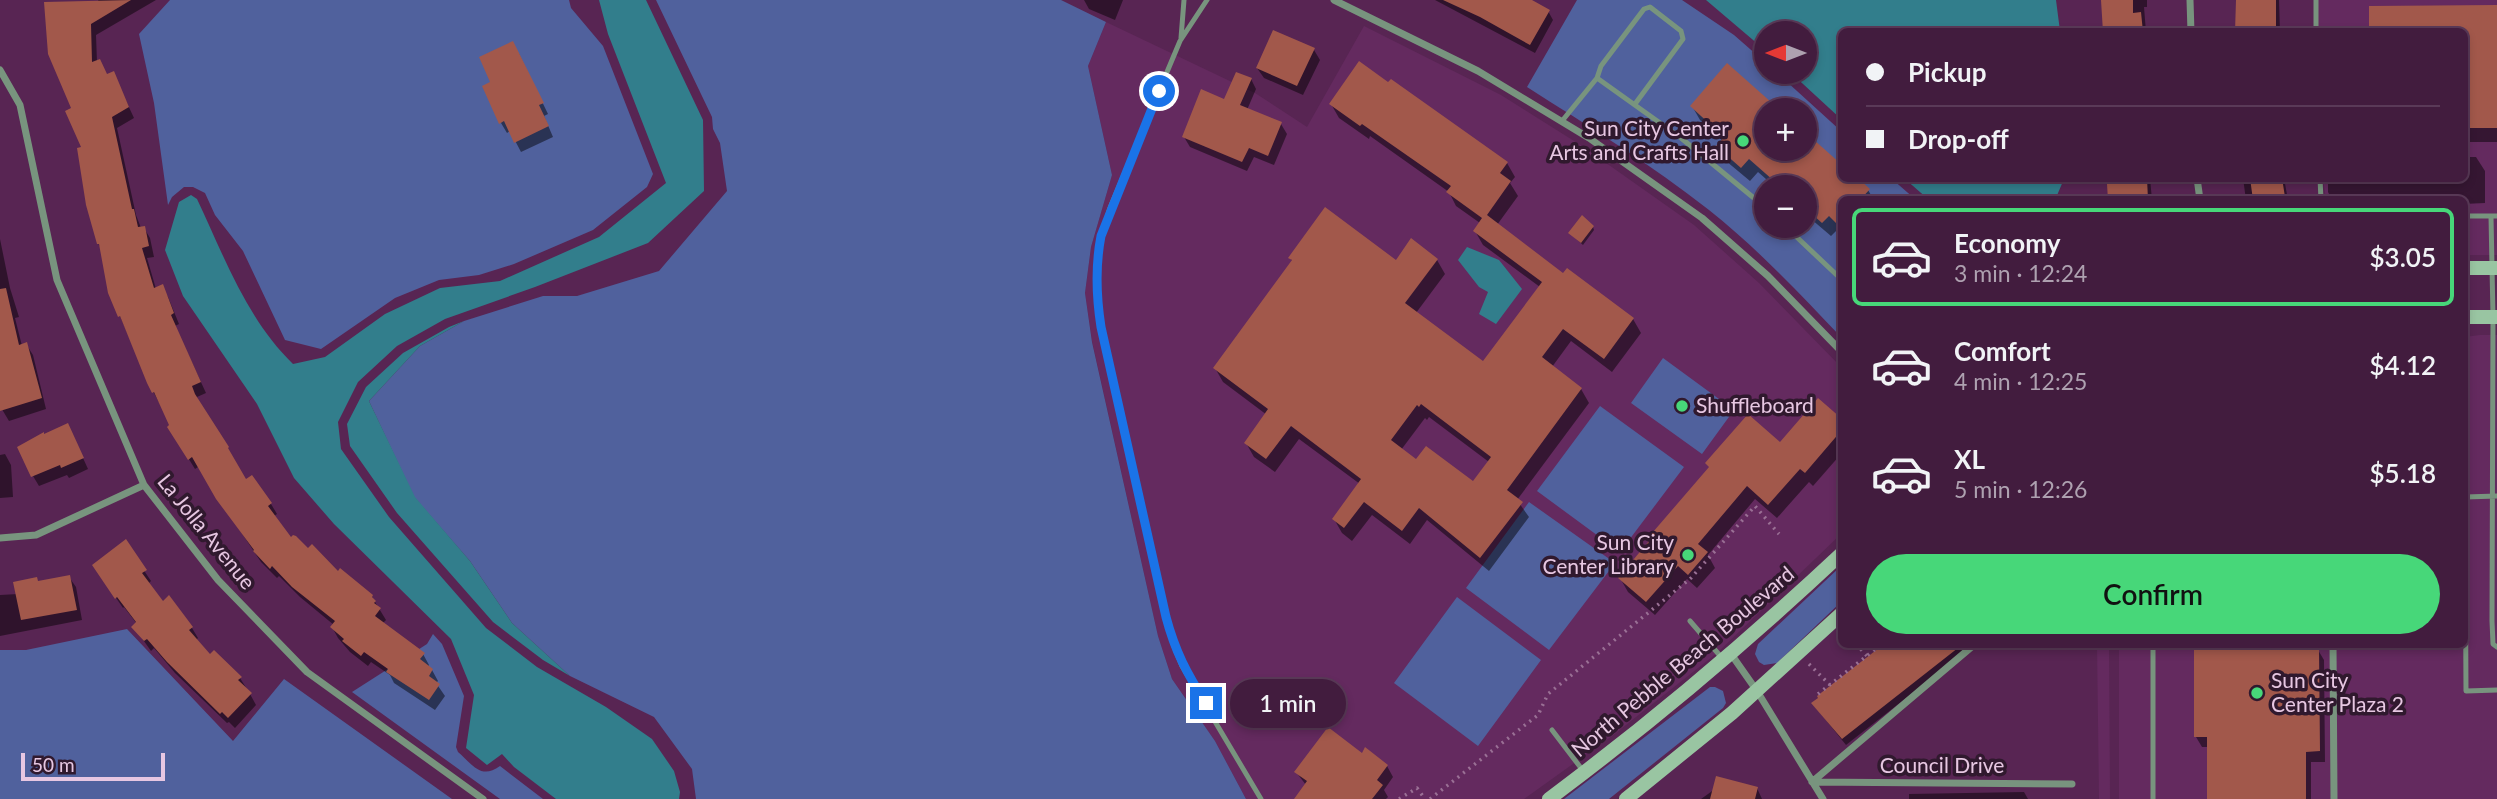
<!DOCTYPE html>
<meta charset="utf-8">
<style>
:root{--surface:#421c3e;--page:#492545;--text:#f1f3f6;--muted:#aea1b0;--line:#5a3a58;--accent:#47d779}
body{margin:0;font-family:Lato,sans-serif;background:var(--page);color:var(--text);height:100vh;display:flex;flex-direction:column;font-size:26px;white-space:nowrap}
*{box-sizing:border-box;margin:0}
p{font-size:23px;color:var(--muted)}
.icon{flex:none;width:38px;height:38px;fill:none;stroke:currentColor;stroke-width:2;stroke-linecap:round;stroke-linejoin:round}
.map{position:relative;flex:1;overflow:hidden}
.panel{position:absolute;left:1838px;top:196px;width:630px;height:452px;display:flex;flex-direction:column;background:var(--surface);border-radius:10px;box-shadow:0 4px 10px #0003,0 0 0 2px var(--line)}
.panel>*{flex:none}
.guide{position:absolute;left:1838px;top:28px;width:630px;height:154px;border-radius:10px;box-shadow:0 4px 10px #0003,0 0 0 2px var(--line);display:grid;align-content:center;height:154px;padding:0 28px;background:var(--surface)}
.needle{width:46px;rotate:270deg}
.fabs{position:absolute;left:1754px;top:21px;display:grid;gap:14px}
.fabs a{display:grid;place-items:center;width:63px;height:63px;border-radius:50%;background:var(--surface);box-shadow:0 4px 10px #0003,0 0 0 2px var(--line);font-size:35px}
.scale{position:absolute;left:21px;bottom:18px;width:144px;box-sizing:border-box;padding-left:7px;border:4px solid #e7c7e2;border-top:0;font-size:19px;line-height:24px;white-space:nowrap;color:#e7c7e2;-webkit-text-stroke:5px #30192e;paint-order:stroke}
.end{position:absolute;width:32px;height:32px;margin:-16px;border:9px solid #1a73e8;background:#fff;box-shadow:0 0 0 4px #fff}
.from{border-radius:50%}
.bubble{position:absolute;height:49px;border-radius:24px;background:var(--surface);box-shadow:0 4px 10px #0003,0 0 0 2px var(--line);font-size:23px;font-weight:600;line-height:49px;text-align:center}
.guide b{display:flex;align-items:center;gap:24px;height:66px;font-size:26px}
.guide b+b{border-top:2px solid var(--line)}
.guide i{width:18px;height:18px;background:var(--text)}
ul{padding:12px 0 0;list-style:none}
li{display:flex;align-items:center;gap:21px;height:98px;margin:0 14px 10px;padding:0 14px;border:4px solid transparent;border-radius:10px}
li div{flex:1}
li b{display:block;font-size:26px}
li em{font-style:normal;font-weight:600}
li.active{border-color:var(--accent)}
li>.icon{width:63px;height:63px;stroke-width:1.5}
.button{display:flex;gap:14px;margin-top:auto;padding:14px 28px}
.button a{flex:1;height:80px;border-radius:42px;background:var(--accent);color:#111;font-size:28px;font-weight:600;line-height:80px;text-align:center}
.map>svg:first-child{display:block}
.built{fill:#642a5f}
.green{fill:#50619d;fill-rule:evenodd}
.water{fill:#327e8c}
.shadow{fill:#0007;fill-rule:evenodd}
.building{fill:#a2584b;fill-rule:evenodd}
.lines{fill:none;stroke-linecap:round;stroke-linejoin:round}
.path{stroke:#9a7095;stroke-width:3.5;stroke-dasharray:2 5;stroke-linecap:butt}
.lane{stroke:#78947e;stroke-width:5}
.street{stroke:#78947e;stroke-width:7}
.secondary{stroke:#99c5a2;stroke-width:14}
.route{stroke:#1a73e8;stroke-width:9}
.poi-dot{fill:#47d779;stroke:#30192e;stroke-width:2.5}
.labels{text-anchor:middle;stroke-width:7;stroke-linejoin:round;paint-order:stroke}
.poi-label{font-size:21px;fill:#e7c7e2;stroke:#30192e;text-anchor:end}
.street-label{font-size:21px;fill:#e7c7e2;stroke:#30192e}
</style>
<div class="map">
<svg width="2497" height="799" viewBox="0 0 2497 799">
<rect width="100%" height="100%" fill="#582553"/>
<path class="built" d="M 2317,0 L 2497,0 L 2497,255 L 2464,255 L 2464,200 L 2326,199 L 2323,179 L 2464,178 L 2464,32 L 2317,31 Z
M 1106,22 L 1255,93 L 1307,127 L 1364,26 L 1501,95 L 1582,146 L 1694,225 L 1759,283 L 1841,367 L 1841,534 L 1717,653 L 1612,736 L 1524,799 L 1246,799 L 1215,741 L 1172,679 L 1158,636 L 1092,341 L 1085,293 L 1091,247 L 1112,175 L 1088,66 Z
M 2480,335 L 2497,335 L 2497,799 L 2119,799 L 2119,644 L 2464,644 L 2464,337 Z
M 2097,644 L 2109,644 L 2110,799 L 2099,799 Z"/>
<path class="green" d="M 170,0 L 569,0 L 571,8 L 603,46 L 653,174 L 647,187 L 593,230 L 514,264 L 479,275 L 439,280 L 395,298 L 321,349 L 285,340 L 243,251 L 215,215 L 205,193 L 193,187 L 184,187 L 172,197 L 168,205 L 154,103 L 139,34 Z
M 656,0 L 1061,0 L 1106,22 L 1088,66 L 1112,175 L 1091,247 L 1085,293 L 1092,342 L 1158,636 L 1172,679 L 1215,741 L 1246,799 L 696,799 L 692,769 L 654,717 L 570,676 L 512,623 L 470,561 L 414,497 L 369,401 L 420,346 L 464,321 L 543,296 L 577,296 L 659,271 L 727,191 L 720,143 L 713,129 L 712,117 Z
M 1577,0 L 1682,0 L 1734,35 L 1766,63 L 1766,72 L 1776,72 L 1841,131 L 1841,178 L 1892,179 L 1915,199 L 1841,200 L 1841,337 C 1799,293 1757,248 1709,210 C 1652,165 1588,126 1527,87 ZM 1766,110 L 1804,110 L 1804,149 L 1766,149 ZM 1766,187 L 1804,187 L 1804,226 L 1766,226 Z
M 1663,358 L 1734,410 L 1702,454 L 1631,403 Z
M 1600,406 L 1684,467 L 1620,552 L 1537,491 Z
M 1529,502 L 1615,563 L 1549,650 L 1466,588 Z
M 1841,566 L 1841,602 L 1777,663 L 1764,665 L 1759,662 L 1755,654 L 1758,644 Z
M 1457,597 L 1541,660 L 1478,746 L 1394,683 Z
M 127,629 L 233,741 L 284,679 L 452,799 L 0,799 L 0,650 L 26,650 Z
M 433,634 L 442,644 L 464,696 L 456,747 L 458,752 C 473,765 481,780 500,766 L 543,799 L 500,799 L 352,692 L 427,644 Z
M 1710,687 L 1715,687 L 1723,691 L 1726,703 L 1723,708 L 1609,799 L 1564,799 Z"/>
<path class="water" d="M 599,0 L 646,0 L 703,120 L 704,191 L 648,243 L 535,287 L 445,319 L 397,346 L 358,382 L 338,422 L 341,449 L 389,517 L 486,628 L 537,667 L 606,707 L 652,739 L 674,771 L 680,792 L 679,799 L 556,799 L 514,767 L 502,754 L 487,765 L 466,748 L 474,695 L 451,639 L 334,524 L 294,478 L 257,404 L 183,296 L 165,250 L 179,202 L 191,195 L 197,199 C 224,256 247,320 293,364 L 325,357 L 385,314 L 440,288 L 500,281 L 599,237 L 666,183 L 608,34 Z
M 1706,0 L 2056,0 L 2060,31 L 1841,32 L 1841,119 L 1790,72 L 1804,72 L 1804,33 L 1766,33 L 1766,51 Z
M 1905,179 L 2064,179 L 2055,200 L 1928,199 Z
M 1467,247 L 1499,260 L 1522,289 L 1496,324 L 1479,314 L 1488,292 L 1479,287 L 1458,260 Z
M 464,321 L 420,346 L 369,401 L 415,497 L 470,561 L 512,623 L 570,676 L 543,660 L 493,622 L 397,513 L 350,446 L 347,424 L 366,387 L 403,353 L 449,327 Z"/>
<path class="shadow" d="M 98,0 L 156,0 L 96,35 L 97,62 L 107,76 L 113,73 L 134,118 L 117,128 L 136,215 L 141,228 L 144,228 L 150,238 L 154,257 L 147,258 L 156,289 L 162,287 L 168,297 L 179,324 L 175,326 L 206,393 L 197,397 L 199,404 L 246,481 L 271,504 L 277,514 L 274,516 L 291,540 L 372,597 L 386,620 L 382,624 L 423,654 L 429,665 L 428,667 L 432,670 L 438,681 L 436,683 L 445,696 L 435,710 L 394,683 L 390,675 L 371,662 L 368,666 L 350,652 L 338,638 L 332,627 L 334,625 L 300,597 L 279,576 L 277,578 L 261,562 L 198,467 L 195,469 L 169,427 L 172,426 L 148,382 L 110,292 L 102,250 L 98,243 L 83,148 L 74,109 L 49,54 L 99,2 Z
M 1084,0 L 1123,0 L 1115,20 L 1089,9 Z
M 1435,0 L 1529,0 L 1548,11 L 1553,20 L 1535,53 Z
M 2103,0 L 2147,0 L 2147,7 L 2144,7 L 2146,32 L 2104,32 Z
M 2238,0 L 2279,0 L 2280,32 L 2237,32 Z
M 2497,7 L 2497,142 L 2464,142 L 2464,32 Z
M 1314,50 L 1320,60 L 1303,95 L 1264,78 L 1257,68 Z
M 519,54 L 548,114 L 544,116 L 553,137 L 521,152 L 510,131 L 507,133 L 501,123 Z
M 1727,66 L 1778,110 L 1766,110 L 1766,149 L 1804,149 L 1841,166 L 1841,178 L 1868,190 L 1874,200 L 1841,200 L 1841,232 L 1838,229 L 1831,236 L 1804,213 L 1804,187 L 1775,187 L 1758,172 L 1750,181 L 1726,161 L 1718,147 L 1723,141 L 1700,120 L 1692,106 Z
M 1251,79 L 1256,89 L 1247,110 L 1281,124 L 1287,134 L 1274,165 L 1254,157 L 1247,171 L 1190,147 L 1184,137 Z
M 1331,104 L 1507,163 L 1515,177 L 1510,183 L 1518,196 L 1497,225 L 1564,275 L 1633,319 L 1641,333 L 1612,372 L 1571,341 L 1552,367 L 1581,389 L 1589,403 L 1517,500 L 1529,517 L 1489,571 L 1427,520 L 1410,544 L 1372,515 L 1352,541 L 1342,533 L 1334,519 L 1360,484 L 1299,439 L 1275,472 L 1254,457 L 1246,443 L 1267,415 L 1223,382 L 1215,368 L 1293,262 L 1290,258 L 1396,263 L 1437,260 L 1445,274 L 1416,313 L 1484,363 L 1540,287 L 1483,245 L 1475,231 L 1480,223 L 1456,206 L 1449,192 L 1370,136 L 1369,139 L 1339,118 ZM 1429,417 L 1489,462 L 1473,483 L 1417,462 L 1401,450 L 1425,418 L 1427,420 Z
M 2464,157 L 2476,157 L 2485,171 L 2485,203 L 2464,204 L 2464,200 L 2332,200 L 2328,192 L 2328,178 L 2464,178 Z
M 2108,178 L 2150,178 L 2152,200 L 2109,200 Z
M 2243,178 L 2284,178 L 2288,200 L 2246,200 Z
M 1593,227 L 1594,230 L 1583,245 L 1572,235 Z
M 0,239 L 10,288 L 19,317 L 15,318 L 22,346 L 26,344 L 33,355 L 46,409 L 9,421 L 0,406 Z
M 1841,420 L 1841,454 L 1813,486 L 1809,482 L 1777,518 L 1755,499 L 1708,555 L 1715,568 L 1697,588 L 1687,579 L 1655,615 L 1628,592 L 1620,578 L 1780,444 Z
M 73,436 L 88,469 L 69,478 L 67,475 L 39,486 L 33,476 Z
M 5,454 L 11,465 L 13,497 L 0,498 L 0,455 Z
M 125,542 L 151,581 L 148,584 L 163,603 L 192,628 L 198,638 L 196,640 L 210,656 L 240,678 L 250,694 L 256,705 L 235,728 L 229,722 L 227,723 L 175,673 L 154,648 L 151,651 L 134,627 L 137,624 L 124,607 L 123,608 L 101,576 Z
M 69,577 L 76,587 L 82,620 L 0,636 L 0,595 L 18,594 L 38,583 Z
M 1886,644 L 1972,644 L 1961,655 L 1846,745 L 1813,704 Z
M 2208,644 L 2312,644 L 2312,650 L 2318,650 L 2324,660 L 2325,762 L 2311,762 L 2311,799 L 2209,799 L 2209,747 L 2202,747 L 2196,737 Z
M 1387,766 L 1393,777 L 1384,790 L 1388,797 L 1386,799 L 1296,799 L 1306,785 L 1296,772 Z
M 1757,788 L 1762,799 L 1701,799 L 1715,789 Z
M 2024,792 L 2028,799 L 1909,799 L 1909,794 Z"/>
<path class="building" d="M 131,0 L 91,24 L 92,62 L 100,59 L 107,74 L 114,71 L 129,107 L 112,117 L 132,209 L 134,209 L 138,227 L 145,226 L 149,246 L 142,248 L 154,288 L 163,284 L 174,313 L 171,315 L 201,382 L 192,386 L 195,394 L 229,447 L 228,448 L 246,479 L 252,475 L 272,503 L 268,506 L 291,537 L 293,535 L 296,536 L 308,548 L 312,544 L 338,571 L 340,568 L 373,595 L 372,597 L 376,601 L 374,603 L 381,608 L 375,616 L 425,653 L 420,659 L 433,669 L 429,676 L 440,684 L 429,700 L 386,672 L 388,669 L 364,652 L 361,656 L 342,641 L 344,639 L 330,627 L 335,621 L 292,587 L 272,566 L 270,569 L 253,551 L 254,550 L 216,499 L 192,457 L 188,460 L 167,427 L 169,425 L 154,392 L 152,393 L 147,383 L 120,316 L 118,317 L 108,293 L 99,244 L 97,244 L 86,205 L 77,148 L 81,147 L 65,111 L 71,108 L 48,54 L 44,2 Z
M 1443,0 L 1532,0 L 1550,10 L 1530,45 L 1480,17 Z
M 2101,0 L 2133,0 L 2133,13 L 2141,12 L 2143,32 L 2103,32 Z
M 2236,0 L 2276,0 L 2276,32 L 2235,32 Z
M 2497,5 L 2497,128 L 2464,128 L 2464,32 L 2369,32 L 2369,6 Z
M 1273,30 L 1315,48 L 1297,86 L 1256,68 Z
M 513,41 L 544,103 L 539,105 L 549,126 L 514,143 L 504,121 L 499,124 L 482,86 L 490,82 L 479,57 Z
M 1359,61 L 1388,82 L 1391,79 L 1508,162 L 1500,173 L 1511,181 L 1487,215 L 1563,273 L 1567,268 L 1634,318 L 1604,359 L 1563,329 L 1542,357 L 1582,388 L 1507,490 L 1523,502 L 1480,558 L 1419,508 L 1402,531 L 1364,502 L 1344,528 L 1332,519 L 1361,479 L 1291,426 L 1266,459 L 1244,443 L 1268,409 L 1213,368 L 1292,260 L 1288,258 L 1325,207 L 1396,260 L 1411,238 L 1438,259 L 1405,303 L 1483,361 L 1542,282 L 1473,231 L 1482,218 L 1446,192 L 1451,186 L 1362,124 L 1360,126 L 1329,104 ZM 1421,404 L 1491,457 L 1473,481 L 1426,446 L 1416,459 L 1391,440 L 1417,405 L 1419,407 Z
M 1727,63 L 1780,110 L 1766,110 L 1766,149 L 1804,149 L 1804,131 L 1841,164 L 1841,178 L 1858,178 L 1870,189 L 1860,200 L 1841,200 L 1841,228 L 1829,216 L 1822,223 L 1804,207 L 1804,187 L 1781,187 L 1749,159 L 1741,168 L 1716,146 L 1724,137 L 1690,106 Z
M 1236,72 L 1252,78 L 1240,105 L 1282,122 L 1268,156 L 1249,148 L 1242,162 L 1182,137 L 1201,89 L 1224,99 Z
M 2114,178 L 2147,178 L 2148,200 L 2108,200 L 2107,184 L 2114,183 Z
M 2250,178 L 2282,178 L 2285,197 L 2253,200 Z
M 1582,215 L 1594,226 L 1581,243 L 1568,233 Z
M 6,288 L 19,345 L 27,342 L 42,398 L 0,411 L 0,289 Z
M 1818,398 L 1841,418 L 1841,431 L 1805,473 L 1800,469 L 1768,505 L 1747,486 L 1698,544 L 1708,552 L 1688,575 L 1678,566 L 1646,602 L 1618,578 L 1649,541 L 1647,539 L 1709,467 L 1705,463 L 1748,414 L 1780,442 Z
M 68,423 L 84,458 L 61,468 L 60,465 L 31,477 L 17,447 L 44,432 L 44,434 Z
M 126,539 L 147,570 L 142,573 L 163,601 L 169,595 L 193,627 L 189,630 L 210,654 L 214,650 L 242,677 L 238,680 L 252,693 L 228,718 L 222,712 L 220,714 L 167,662 L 147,639 L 144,641 L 131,627 L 136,622 L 117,597 L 115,599 L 92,565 Z
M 70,575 L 77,610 L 21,620 L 13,582 L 37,577 L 38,581 Z
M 1884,644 L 1963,644 L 1842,739 L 1811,703 L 1818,698 L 1817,696 Z
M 2206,644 L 2307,644 L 2307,648 L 2319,648 L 2320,751 L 2306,752 L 2306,799 L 2207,799 L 2207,737 L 2194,737 L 2194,649 L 2206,649 Z
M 1328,727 L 1362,753 L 1365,747 L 1388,765 L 1377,780 L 1383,785 L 1372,799 L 1294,799 L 1307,781 L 1294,772 Z
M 1716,776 L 1758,787 L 1755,799 L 1710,799 Z"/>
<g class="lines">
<path class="path" d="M 1856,644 L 1867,656
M 1809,664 L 1830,685
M 1818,694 L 1882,644
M 1399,799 L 1417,788 L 1425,799
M 1430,799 L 1538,715 L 1548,694 L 1691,578 L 1755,506 L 1779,534"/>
<path class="lane" d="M 1207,0 L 1180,41 L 1110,208 C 1094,254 1094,279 1101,327 L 1173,644 L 1182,666 L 1261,799
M 2316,0 L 2316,32
M 1181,38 L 1184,0
M 1597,78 L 1601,66 L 1644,9 L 1650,7 L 1681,31 L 1683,39 L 1635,104
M 1562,121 L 1597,78 L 1681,138 L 1766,208
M 2320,178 L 2321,200
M 2464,216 L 2497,216
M 2491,216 L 2493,317 L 2492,621 L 2493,644 L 2497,647
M 1785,226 L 1841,279
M 2464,483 L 2465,497
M 2497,496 L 2465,497 L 2466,691 L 2497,690
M 1690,621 L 1722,658
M 2153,644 L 2153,799
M 1552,730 L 1584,772"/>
<path class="street" d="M 1334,0 L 1478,71 L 1589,138 L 1702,218 L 1768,276 L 1841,351
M 2190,0 L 2191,32
M 0,70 L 20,105 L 57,280 L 144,485 L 218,580 L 307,672 L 483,799
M 2197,178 L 2200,200
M 0,538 L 36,535 L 144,485
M 1975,644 L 1812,782 L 2072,784
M 2333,644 L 2334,799
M 1731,654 L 1757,691 L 1823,799"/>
<path class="secondary" d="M 2464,268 L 2497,268
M 2464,317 L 2497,317
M 1549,799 C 1651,723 1748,641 1841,554
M 1626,799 L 1732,713 L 1841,614"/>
</g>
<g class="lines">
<path class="route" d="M 1159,91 L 1101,236 C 1095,267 1096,295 1101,327 L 1166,617 C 1175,651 1187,674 1206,703"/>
</g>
<g class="poi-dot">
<circle cx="1743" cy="141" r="7"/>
<circle cx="1682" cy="406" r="7"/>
<circle cx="1688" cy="555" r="7"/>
<circle cx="2257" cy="693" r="7"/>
</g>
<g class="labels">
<g class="poi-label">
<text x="1729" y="136">Sun City Center<tspan x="1729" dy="24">Arts and Crafts Hall</tspan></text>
<text x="1696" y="413" text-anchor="start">Shuffleboard</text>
<text x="1674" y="550">Sun City<tspan x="1674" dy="24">Center Library</tspan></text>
<text x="2271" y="688" text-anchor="start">Sun City<tspan x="2271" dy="24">Center Plaza 2</tspan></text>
</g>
<g class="street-label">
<text transform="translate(206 532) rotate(51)" y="7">La Jolla Avenue</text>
<text transform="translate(1683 662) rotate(-40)" y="7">North Pebble Beach Boulevard</text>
<text x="1942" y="773">Council Drive</text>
</g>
</g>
</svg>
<div class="fabs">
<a><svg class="needle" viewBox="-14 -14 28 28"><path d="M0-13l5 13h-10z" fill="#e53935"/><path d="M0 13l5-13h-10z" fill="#aea1b0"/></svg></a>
<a>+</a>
<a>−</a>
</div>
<div class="scale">50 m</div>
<i class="end from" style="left:1159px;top:91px"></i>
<i class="end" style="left:1206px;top:703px"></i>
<div class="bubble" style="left:1230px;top:679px;width:116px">1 min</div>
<div class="guide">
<b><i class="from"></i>Pickup</b>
<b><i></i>Drop-off</b>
</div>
<section class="panel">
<ul>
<li class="active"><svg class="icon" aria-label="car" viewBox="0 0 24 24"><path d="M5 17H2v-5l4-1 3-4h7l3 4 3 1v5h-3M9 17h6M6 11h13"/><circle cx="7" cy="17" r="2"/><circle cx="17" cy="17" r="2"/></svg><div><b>Economy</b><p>3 min · 12:24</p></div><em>$3.05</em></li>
<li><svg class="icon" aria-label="car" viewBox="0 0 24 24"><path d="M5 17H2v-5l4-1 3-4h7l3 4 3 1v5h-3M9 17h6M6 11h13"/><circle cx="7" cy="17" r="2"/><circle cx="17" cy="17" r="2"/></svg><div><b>Comfort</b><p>4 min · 12:25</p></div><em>$4.12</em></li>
<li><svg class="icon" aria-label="car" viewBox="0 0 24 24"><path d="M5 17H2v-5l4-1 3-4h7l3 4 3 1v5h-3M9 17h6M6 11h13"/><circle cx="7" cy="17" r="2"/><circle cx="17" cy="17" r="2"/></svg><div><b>XL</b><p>5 min · 12:26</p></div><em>$5.18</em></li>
</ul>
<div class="button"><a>Confirm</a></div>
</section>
</div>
